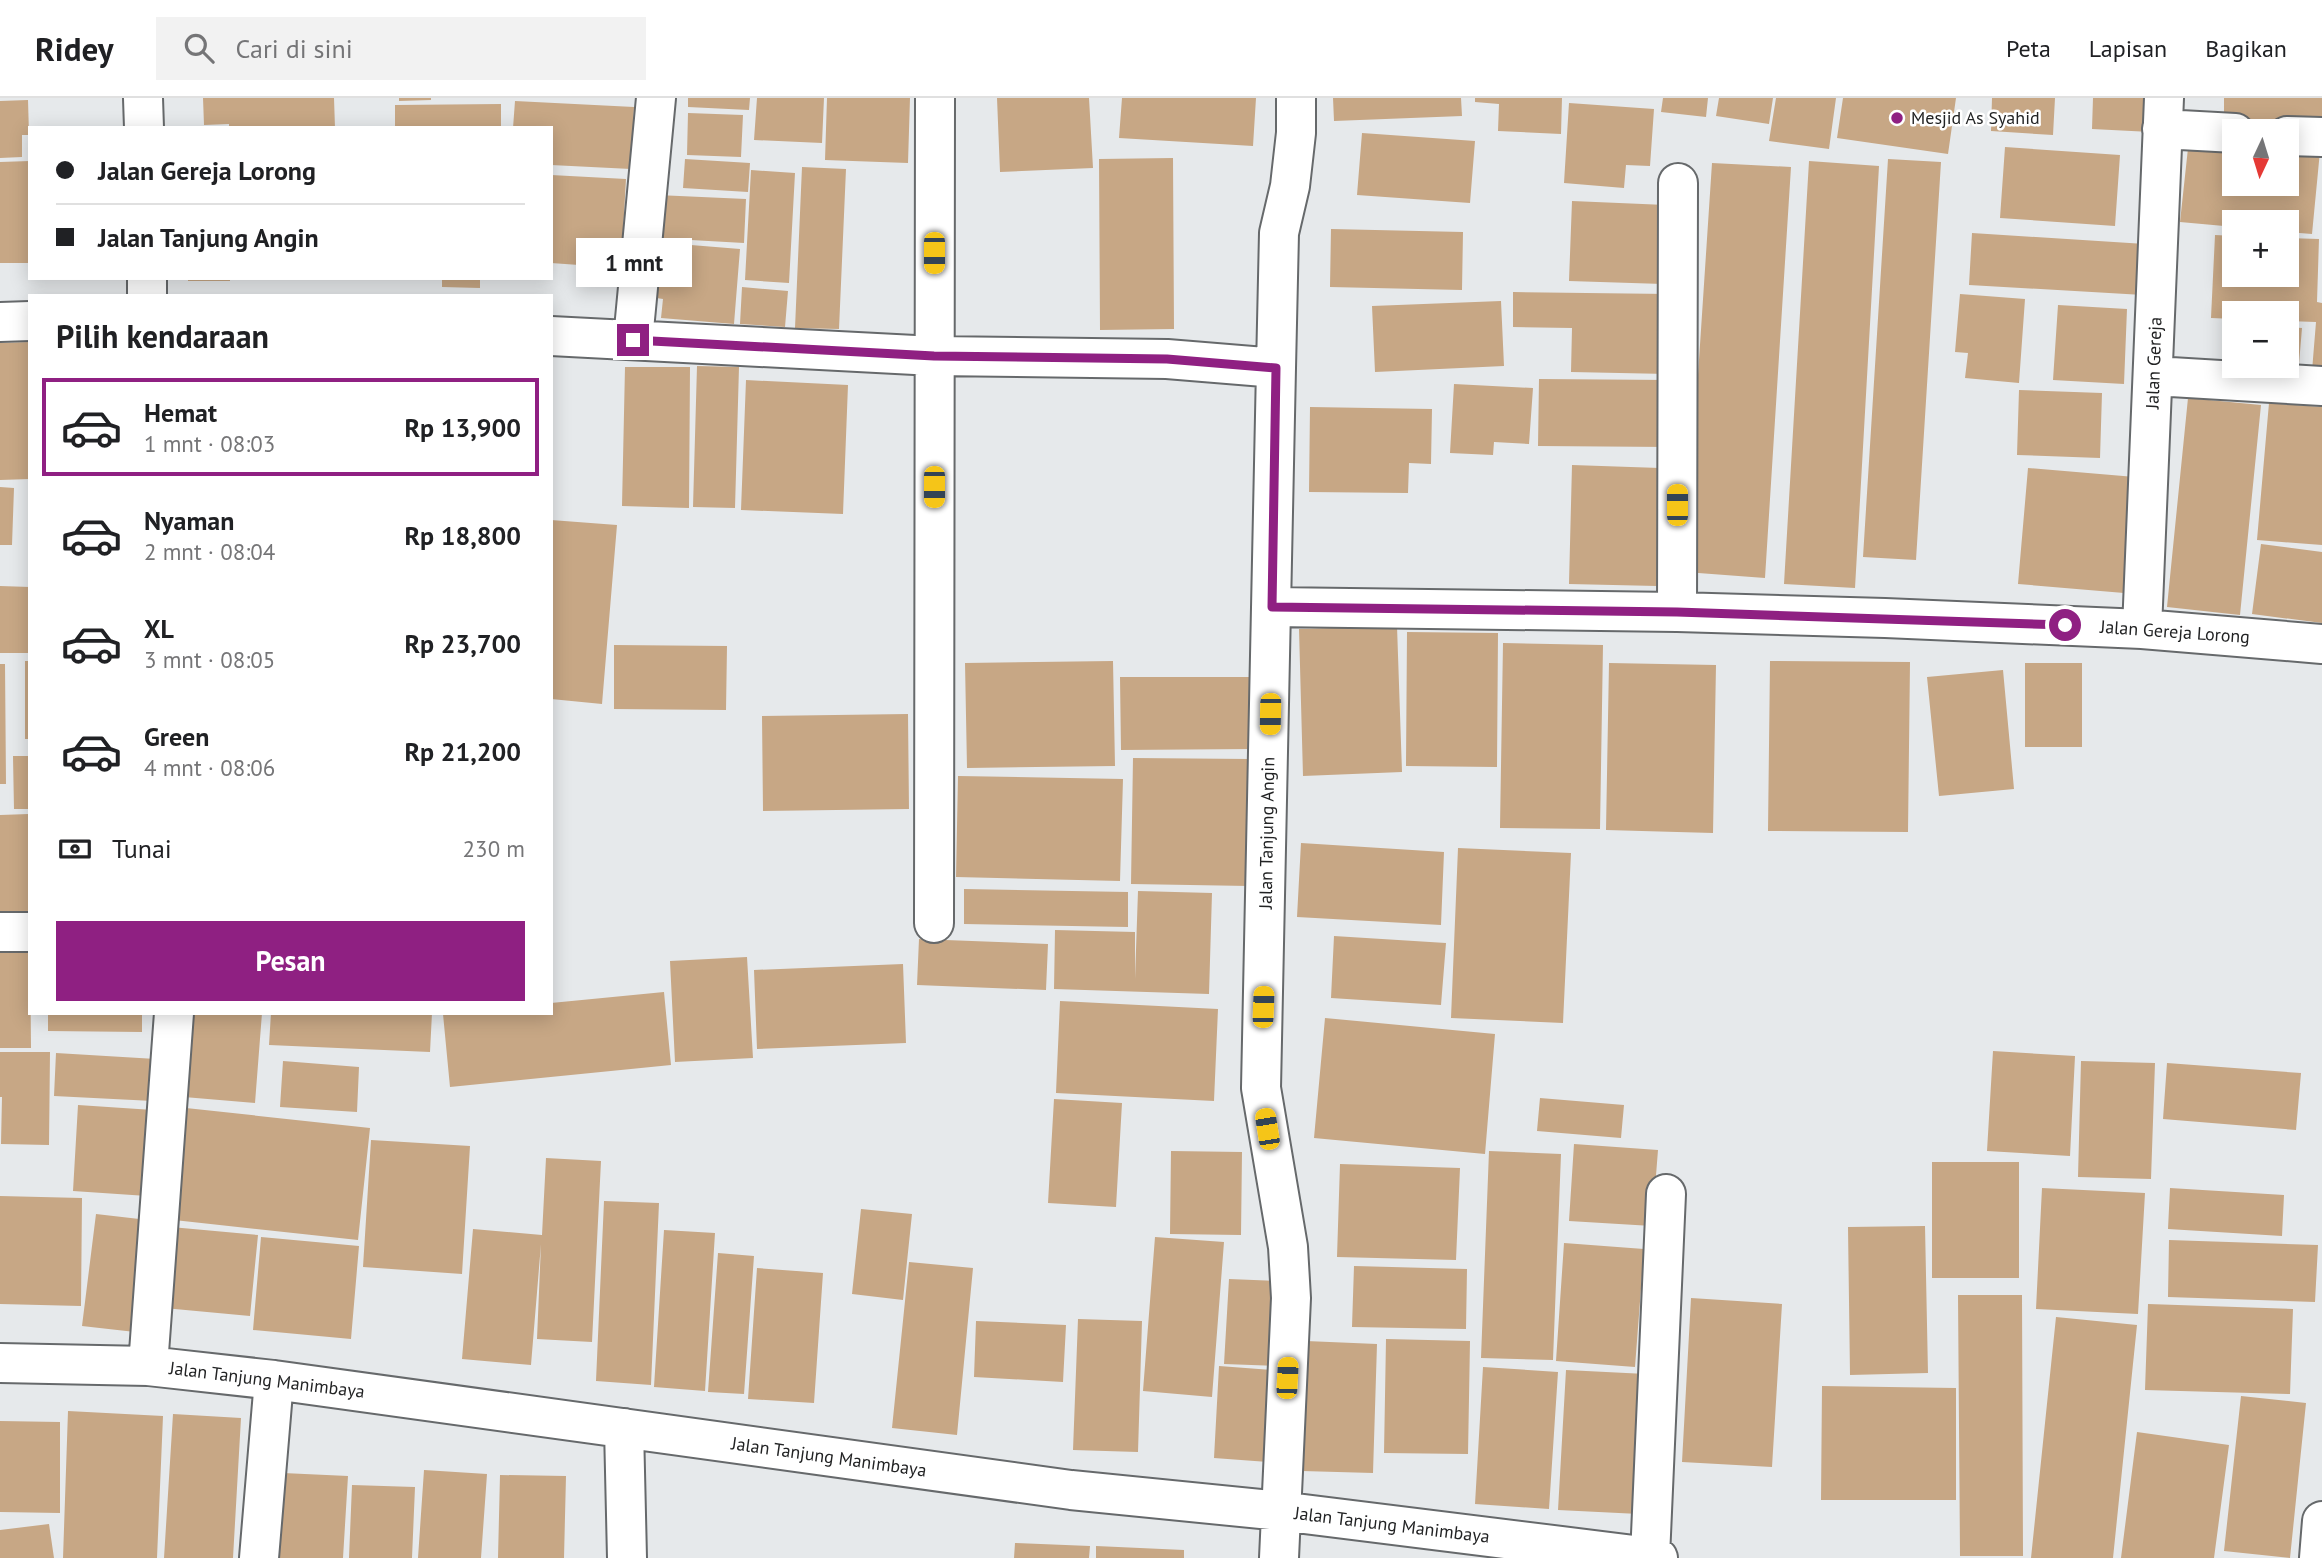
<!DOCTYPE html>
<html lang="id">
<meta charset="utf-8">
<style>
:root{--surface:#fff;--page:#f2f2f2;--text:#202124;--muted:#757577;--line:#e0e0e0;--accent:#8f2082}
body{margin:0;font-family:"PT Sans",sans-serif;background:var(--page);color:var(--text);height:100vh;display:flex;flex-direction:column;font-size:26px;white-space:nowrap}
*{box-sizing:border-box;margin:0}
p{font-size:23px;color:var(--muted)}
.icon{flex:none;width:38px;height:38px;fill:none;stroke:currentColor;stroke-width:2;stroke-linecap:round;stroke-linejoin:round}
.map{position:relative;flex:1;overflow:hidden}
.panel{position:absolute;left:28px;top:196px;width:525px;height:721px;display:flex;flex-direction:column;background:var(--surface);border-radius:0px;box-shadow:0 4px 18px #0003}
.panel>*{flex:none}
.guide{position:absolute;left:28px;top:28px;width:525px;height:154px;border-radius:0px;box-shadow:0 4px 18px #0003;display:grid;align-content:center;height:154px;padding:0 28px;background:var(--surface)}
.needle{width:46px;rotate:184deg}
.fabs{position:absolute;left:2222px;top:21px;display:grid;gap:14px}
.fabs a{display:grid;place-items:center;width:77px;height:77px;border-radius:0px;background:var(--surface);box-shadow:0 4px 18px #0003;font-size:35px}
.end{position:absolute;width:32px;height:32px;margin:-16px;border:9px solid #8f2082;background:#fff;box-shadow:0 0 0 4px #fff}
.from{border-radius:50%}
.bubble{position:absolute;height:49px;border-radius:0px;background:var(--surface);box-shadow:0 4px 18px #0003;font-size:23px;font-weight:700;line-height:49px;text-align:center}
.car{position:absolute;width:21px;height:42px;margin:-21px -10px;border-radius:9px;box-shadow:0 0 5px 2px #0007;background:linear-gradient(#f5c518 24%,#345 0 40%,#f5c518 0 76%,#345 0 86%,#f5c518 0)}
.guide b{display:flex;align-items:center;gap:24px;height:66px;font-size:26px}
.guide b+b{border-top:2px solid var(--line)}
.guide i{width:18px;height:18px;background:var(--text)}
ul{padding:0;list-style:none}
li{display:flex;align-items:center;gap:21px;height:98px;margin:0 14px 10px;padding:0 14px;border:4px solid transparent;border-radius:0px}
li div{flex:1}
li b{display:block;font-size:26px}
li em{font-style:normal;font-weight:700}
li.active{border-color:var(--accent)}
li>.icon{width:63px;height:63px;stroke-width:1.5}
h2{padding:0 28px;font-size:32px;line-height:84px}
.pay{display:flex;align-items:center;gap:18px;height:77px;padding:0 28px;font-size:26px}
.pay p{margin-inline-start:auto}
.primary-button{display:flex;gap:14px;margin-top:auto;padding:14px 28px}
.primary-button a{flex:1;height:80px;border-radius:0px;background:var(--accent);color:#fff;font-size:28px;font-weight:700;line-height:80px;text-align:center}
header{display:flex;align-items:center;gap:42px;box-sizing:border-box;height:98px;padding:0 35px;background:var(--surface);border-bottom:2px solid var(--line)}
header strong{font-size:33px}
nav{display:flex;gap:38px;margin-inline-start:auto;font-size:24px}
.search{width:490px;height:63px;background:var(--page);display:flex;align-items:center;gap:18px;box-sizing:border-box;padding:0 24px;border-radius:0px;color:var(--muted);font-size:26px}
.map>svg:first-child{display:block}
.building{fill:#c7a785}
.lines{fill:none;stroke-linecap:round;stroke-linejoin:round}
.minor-casing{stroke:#66696b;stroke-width:42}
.minor{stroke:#fff;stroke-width:38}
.route{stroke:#8f2082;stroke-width:9}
.poi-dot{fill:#8f2082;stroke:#fff;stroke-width:2.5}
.labels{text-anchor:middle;stroke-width:5;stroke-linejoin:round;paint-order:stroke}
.poi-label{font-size:18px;fill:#222324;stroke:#fff;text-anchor:start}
.street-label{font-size:18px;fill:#222324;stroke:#fff}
</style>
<header>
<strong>Ridey</strong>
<div class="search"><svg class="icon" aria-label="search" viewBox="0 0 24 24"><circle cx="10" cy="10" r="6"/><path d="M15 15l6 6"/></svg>Cari di sini</div>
<nav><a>Peta</a><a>Lapisan</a><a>Bagikan</a></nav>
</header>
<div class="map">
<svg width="2322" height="1460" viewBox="0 0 2322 1460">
<rect width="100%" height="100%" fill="#e6e9eb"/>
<path class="building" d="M 203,0 L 334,0 L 335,30 L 229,30 L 229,26 L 204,27 Z
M 399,0 L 431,0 L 431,2 L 399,3 Z
M 688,0 L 750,0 L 749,12 L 688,9 Z
M 757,0 L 824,0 L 822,45 L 754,42 Z
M 827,0 L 910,0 L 908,65 L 825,62 Z
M 997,0 L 1089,0 L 1093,70 L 1000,74 Z
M 1122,0 L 1256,0 L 1253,48 L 1119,40 Z
M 1333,0 L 1461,0 L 1462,18 L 1334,23 Z
M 1475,0 L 1562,0 L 1561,36 L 1498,33 L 1499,6 L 1475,4 Z
M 1663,0 L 1708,0 L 1706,19 L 1661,14 Z
M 1719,0 L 1773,0 L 1769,26 L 1716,18 Z
M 1776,0 L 1836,0 L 1829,51 L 1769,43 Z
M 1843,0 L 1956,0 L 1948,56 L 1837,40 Z
M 1992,0 L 2055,0 L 2053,37 L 1991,33 Z
M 2093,0 L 2153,0 L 2151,34 L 2092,31 Z
M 2224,0 L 2322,0 L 2322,23 L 2224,23 Z
M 28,2 L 29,37 L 22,37 L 22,59 L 0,60 L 0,3 Z
M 515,3 L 634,9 L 631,71 L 551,67 L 551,30 L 513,30 Z
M 1569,5 L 1654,11 L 1650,68 L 1626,67 L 1624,90 L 1564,85 Z
M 501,6 L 501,30 L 395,30 L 395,7 Z
M 688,15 L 743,17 L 741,59 L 687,57 Z
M 1362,35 L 1475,43 L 1470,105 L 1357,97 Z
M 2189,41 L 2235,45 L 2235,86 L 2287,86 L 2287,50 L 2320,53 L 2312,136 L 2287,134 L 2287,124 L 2235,124 L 2235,129 L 2180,124 Z
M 2005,49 L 2120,57 L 2115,128 L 2000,120 Z
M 1173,60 L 1174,231 L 1100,232 L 1099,61 Z
M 685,61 L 750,65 L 748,94 L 683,90 Z
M 1888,61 L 1941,64 L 1916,462 L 1863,459 Z
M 30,63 L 30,165 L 0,165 L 0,64 Z
M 1809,63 L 1879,68 L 1855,490 L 1784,486 Z
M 1712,65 L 1791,69 L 1765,480 L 1685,474 Z
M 802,69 L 846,71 L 839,231 L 795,230 Z
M 751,72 L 795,75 L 789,185 L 745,182 Z
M 551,77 L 626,81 L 621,170 L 551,165 Z
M 657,97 L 746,101 L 744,145 L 655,140 Z
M 1572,103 L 1666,107 L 1663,186 L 1569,183 Z
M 1331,131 L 1463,134 L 1462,192 L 1330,189 Z
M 1972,135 L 2145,146 L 2143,197 L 1969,187 Z
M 2215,137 L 2235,138 L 2235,177 L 2287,177 L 2287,140 L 2319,141 L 2317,204 L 2322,205 L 2322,274 L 2312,273 L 2316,224 L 2287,223 L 2287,215 L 2235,215 L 2235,221 L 2211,220 Z
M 654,144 L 740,151 L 734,226 L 661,220 L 663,201 L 650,199 Z
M 188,180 L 230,180 L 230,183 L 188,183 Z
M 442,180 L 480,180 L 480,190 L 442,189 Z
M 742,189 L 788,193 L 785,229 L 740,226 Z
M 1513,194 L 1669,196 L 1668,276 L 1571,274 L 1572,230 L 1513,229 Z
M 1960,196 L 2025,201 L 2019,285 L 1965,280 L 1968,255 L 1955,254 Z
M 1501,203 L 1504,268 L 1375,274 L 1372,208 Z
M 2058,207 L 2127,211 L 2124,286 L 2053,282 Z
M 2230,226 L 2235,226 L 2235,263 L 2228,262 Z
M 2287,229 L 2302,230 L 2299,266 L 2287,266 Z
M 29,244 L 30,381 L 0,382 L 0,245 Z
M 697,268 L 739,269 L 735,410 L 693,409 Z
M 625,269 L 690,269 L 689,410 L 622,408 Z
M 1539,281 L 1670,282 L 1669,349 L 1538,348 Z
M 746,282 L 848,287 L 843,416 L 741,412 Z
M 1454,286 L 1533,290 L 1529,346 L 1494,344 L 1493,357 L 1450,355 Z
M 2019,292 L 2102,295 L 2100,360 L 2017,357 Z
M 2188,300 L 2261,307 L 2240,517 L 2167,509 Z
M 2269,305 L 2322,309 L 2322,447 L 2257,442 Z
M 1310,309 L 1432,311 L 1431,366 L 1409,365 L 1408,395 L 1309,394 Z
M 1572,367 L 1660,370 L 1657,488 L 1569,486 Z
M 2028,370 L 2135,379 L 2124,495 L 2018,486 Z
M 0,389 L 14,390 L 12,447 L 0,447 Z
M 551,422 L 617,427 L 602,606 L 551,601 Z
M 2261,446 L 2322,454 L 2322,525 L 2252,516 Z
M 0,488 L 30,489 L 30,555 L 0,555 Z
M 1397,528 L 1402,674 L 1303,678 L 1299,531 Z
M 1407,534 L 1498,535 L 1497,669 L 1406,668 Z
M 1503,545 L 1603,547 L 1600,731 L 1500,730 Z
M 614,547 L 727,548 L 726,612 L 614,611 Z
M 25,563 L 30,563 L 30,641 L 25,641 Z
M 1113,563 L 1115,668 L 967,670 L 965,565 Z
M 1770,563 L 1910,564 L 1908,734 L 1768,733 Z
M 1609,565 L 1716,567 L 1713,735 L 1606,732 Z
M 2025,565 L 2082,565 L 2082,649 L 2025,649 Z
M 0,566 L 5,566 L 6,686 L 0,686 Z
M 2003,572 L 2014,691 L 1939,698 L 1927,579 Z
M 1120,579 L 1252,579 L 1253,651 L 1121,652 Z
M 908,616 L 909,711 L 763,713 L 762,618 Z
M 13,658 L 30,658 L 30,711 L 14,711 Z
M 1133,660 L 1250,661 L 1249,788 L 1131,786 Z
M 958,678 L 1123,681 L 1120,783 L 956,779 Z
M 29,716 L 30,813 L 0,814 L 0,717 Z
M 1301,745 L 1444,754 L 1441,827 L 1297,819 Z
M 1458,750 L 1571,755 L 1563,925 L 1451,920 Z
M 964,791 L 1128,794 L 1128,829 L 964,826 Z
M 1138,793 L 1212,795 L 1209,896 L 1054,891 L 1055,832 L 1135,834 L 1135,881 Z
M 1334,838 L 1446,845 L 1441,907 L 1331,900 Z
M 919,841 L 1048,846 L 1046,892 L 917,887 Z
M 30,842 L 31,950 L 0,950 L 0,843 Z
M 747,859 L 753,960 L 675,964 L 670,863 Z
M 903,866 L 906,945 L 757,951 L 754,872 Z
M 664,894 L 671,967 L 450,989 L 443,916 L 551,915 L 551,905 Z
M 1060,903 L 1218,911 L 1214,1003 L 1056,995 Z
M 48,915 L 142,915 L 142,934 L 48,933 Z
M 190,915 L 262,915 L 255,1005 L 184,999 Z
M 271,915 L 432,915 L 430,954 L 269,947 Z
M 1325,920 L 1495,936 L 1485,1056 L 1314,1040 Z
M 1993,953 L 2075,958 L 2070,1058 L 1987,1053 Z
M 0,954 L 50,954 L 49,1047 L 1,1046 L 2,999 L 0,999 Z
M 56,955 L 156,961 L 153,1003 L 54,998 Z
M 283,963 L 359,969 L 357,1014 L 280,1009 Z
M 2081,963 L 2155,965 L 2151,1081 L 2078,1079 Z
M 2167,965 L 2301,975 L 2296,1032 L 2163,1021 Z
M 1540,1000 L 1624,1007 L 1621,1040 L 1537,1033 Z
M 1054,1001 L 1122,1005 L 1116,1109 L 1048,1105 Z
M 78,1007 L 153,1012 L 147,1098 L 73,1093 Z
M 186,1010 L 370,1030 L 358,1142 L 174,1122 Z
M 371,1042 L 470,1048 L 462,1176 L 363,1169 Z
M 1574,1046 L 1658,1052 L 1652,1128 L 1569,1123 Z
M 1171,1053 L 1242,1054 L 1241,1137 L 1170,1136 Z
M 1489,1053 L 1561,1056 L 1553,1262 L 1481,1260 Z
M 546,1060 L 601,1063 L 592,1244 L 537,1241 L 541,1146 L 531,1267 L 462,1261 L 473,1131 L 542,1137 Z
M 1932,1064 L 2019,1064 L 2019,1180 L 1932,1180 Z
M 1340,1066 L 1460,1070 L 1456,1162 L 1337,1159 Z
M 2042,1090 L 2145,1095 L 2138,1216 L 2036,1211 Z
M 2170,1090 L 2284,1097 L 2282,1138 L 2168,1131 Z
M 0,1098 L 82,1100 L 81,1208 L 0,1206 Z
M 604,1103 L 659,1105 L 651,1287 L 596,1283 Z
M 861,1111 L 912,1116 L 903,1202 L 852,1196 Z
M 96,1116 L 148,1122 L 135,1234 L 82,1228 Z
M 1925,1128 L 1928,1275 L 1850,1277 L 1848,1129 Z
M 171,1129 L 258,1137 L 250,1218 L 164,1210 Z
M 664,1132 L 715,1135 L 705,1293 L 654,1289 Z
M 261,1139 L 359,1148 L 351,1241 L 253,1232 Z
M 1155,1139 L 1224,1144 L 1212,1299 L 1143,1293 Z
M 2169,1142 L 2318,1147 L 2315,1204 L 2168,1199 Z
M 1564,1145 L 1644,1151 L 1635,1269 L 1556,1263 Z
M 718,1155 L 754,1158 L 744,1296 L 708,1294 Z
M 909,1164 L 973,1170 L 957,1337 L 892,1330 Z
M 1354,1168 L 1467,1171 L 1466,1231 L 1352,1229 Z
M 757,1170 L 823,1175 L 814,1305 L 748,1301 Z
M 1229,1181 L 1280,1183 L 1276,1268 L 1224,1266 Z
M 1958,1197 L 2022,1197 L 2023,1458 L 1960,1458 Z
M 1691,1200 L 1782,1206 L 1772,1369 L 1682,1364 Z
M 2148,1206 L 2293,1211 L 2290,1296 L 2145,1292 Z
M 2056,1219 L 2137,1227 L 2113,1460 L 2031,1460 Z
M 1078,1221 L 1142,1223 L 1138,1354 L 1073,1352 Z
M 976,1223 L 1066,1227 L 1063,1284 L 974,1279 Z
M 1386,1241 L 1470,1243 L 1468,1356 L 1384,1355 Z
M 1306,1243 L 1377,1246 L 1373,1375 L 1302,1373 Z
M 1219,1268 L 1273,1272 L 1268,1364 L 1214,1360 Z
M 1483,1269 L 1558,1274 L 1549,1411 L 1475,1406 Z
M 1566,1272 L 1646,1276 L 1639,1416 L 1558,1412 Z
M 1822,1288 L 1956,1290 L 1956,1402 L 1821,1402 Z
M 2241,1298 L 2306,1305 L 2290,1460 L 2224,1453 Z
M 68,1313 L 163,1318 L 157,1460 L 63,1460 Z
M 173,1316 L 241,1320 L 233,1460 L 164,1460 Z
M 0,1323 L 60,1324 L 60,1415 L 0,1414 Z
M 2137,1334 L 2229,1347 L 2214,1460 L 2121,1460 Z
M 424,1372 L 487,1376 L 481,1460 L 418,1460 Z
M 283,1375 L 348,1378 L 343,1460 L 278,1460 Z
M 500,1377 L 566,1378 L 564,1460 L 498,1460 Z
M 352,1387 L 415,1389 L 412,1460 L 349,1460 Z
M 49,1426 L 54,1460 L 0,1460 L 0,1432 Z
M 1015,1445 L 1090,1448 L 1089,1460 L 1014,1460 Z
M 1096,1448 L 1184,1452 L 1184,1460 L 1096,1460 Z"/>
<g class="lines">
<g class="minor-casing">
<path id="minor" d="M 143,0 L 144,30
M 2162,31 L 2235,35
M 2287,38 L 2322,39
M 147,180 L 147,198
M 0,224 L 30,223
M 551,238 L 934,258 L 1167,261 L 1276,270 L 1261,990 L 1288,1149 L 1291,1200 L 1279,1460
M 633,242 L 656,0
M 1276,270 L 1279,135 L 1290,88 L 1296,35 L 1296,0
M 2154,278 L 2322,288
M 1272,509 L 1677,514 L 1885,520 L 2142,531 L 2322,546
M 1677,514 L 1678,85
M 2142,531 L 2164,0
M 934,825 L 935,0
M 0,834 L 30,834
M 0,1265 L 148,1268 L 274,1282 L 1071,1392 L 1280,1413 L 1658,1460
M 148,1268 L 174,915
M 624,1330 L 627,1460
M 1650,1459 L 1666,1096
M 259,1460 L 274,1282
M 2319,1460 L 2322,1423"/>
</g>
<use href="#minor" class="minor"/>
</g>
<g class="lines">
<path class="route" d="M 633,242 L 934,258 L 1167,261 L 1276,270 L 1272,509 L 1677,514 L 2065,527"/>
</g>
<circle class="poi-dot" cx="1897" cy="20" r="7"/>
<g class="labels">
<g class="poi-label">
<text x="1911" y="26">Mesjid As Syahid</text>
</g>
<g class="street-label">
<text transform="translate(2154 265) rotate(-88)" y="6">Jalan Gereja</text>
<text transform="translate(2175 534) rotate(4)" y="6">Jalan Gereja Lorong</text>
<text transform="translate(1267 735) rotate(-89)" y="6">Jalan Tanjung Angin</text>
<text transform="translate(267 1282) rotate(7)" y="6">Jalan Tanjung Manimbaya</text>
<text transform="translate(829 1359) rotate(8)" y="6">Jalan Tanjung Manimbaya</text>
<text transform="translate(1392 1427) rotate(7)" y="6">Jalan Tanjung Manimbaya</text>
</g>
</g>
</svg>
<div class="fabs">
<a><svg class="needle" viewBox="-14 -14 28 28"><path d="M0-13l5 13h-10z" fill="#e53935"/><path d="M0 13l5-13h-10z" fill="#757577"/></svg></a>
<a>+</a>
<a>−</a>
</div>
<i class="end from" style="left:2065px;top:527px"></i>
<i class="end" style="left:633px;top:242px"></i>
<div class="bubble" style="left:576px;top:140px;width:116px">1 mnt</div>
<i class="car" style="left:934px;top:155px;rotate:180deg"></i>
<i class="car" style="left:934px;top:389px;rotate:180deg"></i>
<i class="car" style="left:1677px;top:407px;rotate:0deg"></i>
<i class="car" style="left:1270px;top:616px;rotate:181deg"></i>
<i class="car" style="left:1263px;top:909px;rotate:2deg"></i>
<i class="car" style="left:1267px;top:1031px;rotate:351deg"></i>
<i class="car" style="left:1287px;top:1280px;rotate:3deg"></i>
<div class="guide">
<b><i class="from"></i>Jalan Gereja Lorong</b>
<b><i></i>Jalan Tanjung Angin</b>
</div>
<section class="panel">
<h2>Pilih kendaraan</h2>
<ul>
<li class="active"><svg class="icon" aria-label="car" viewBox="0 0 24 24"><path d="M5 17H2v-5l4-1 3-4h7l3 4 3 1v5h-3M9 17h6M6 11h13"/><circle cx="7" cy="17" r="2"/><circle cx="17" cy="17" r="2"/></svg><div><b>Hemat</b><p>1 mnt · 08:03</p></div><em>Rp 13,900</em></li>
<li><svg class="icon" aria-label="car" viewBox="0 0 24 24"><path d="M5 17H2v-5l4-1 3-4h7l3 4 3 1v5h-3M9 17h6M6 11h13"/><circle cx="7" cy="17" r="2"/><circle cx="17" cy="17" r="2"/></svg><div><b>Nyaman</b><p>2 mnt · 08:04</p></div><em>Rp 18,800</em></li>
<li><svg class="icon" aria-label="car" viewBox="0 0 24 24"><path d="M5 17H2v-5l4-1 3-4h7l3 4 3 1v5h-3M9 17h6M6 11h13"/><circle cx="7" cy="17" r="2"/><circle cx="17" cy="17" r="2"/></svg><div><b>XL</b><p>3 mnt · 08:05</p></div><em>Rp 23,700</em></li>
<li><svg class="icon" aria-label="car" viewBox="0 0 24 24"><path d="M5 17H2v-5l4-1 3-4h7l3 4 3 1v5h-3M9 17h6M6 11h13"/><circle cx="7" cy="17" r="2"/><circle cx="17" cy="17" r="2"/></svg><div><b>Green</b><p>4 mnt · 08:06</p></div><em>Rp 21,200</em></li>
</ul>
<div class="pay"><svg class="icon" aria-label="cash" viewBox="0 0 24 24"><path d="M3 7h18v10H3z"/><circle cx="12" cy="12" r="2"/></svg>Tunai<p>230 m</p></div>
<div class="primary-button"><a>Pesan</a></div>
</section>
</div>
